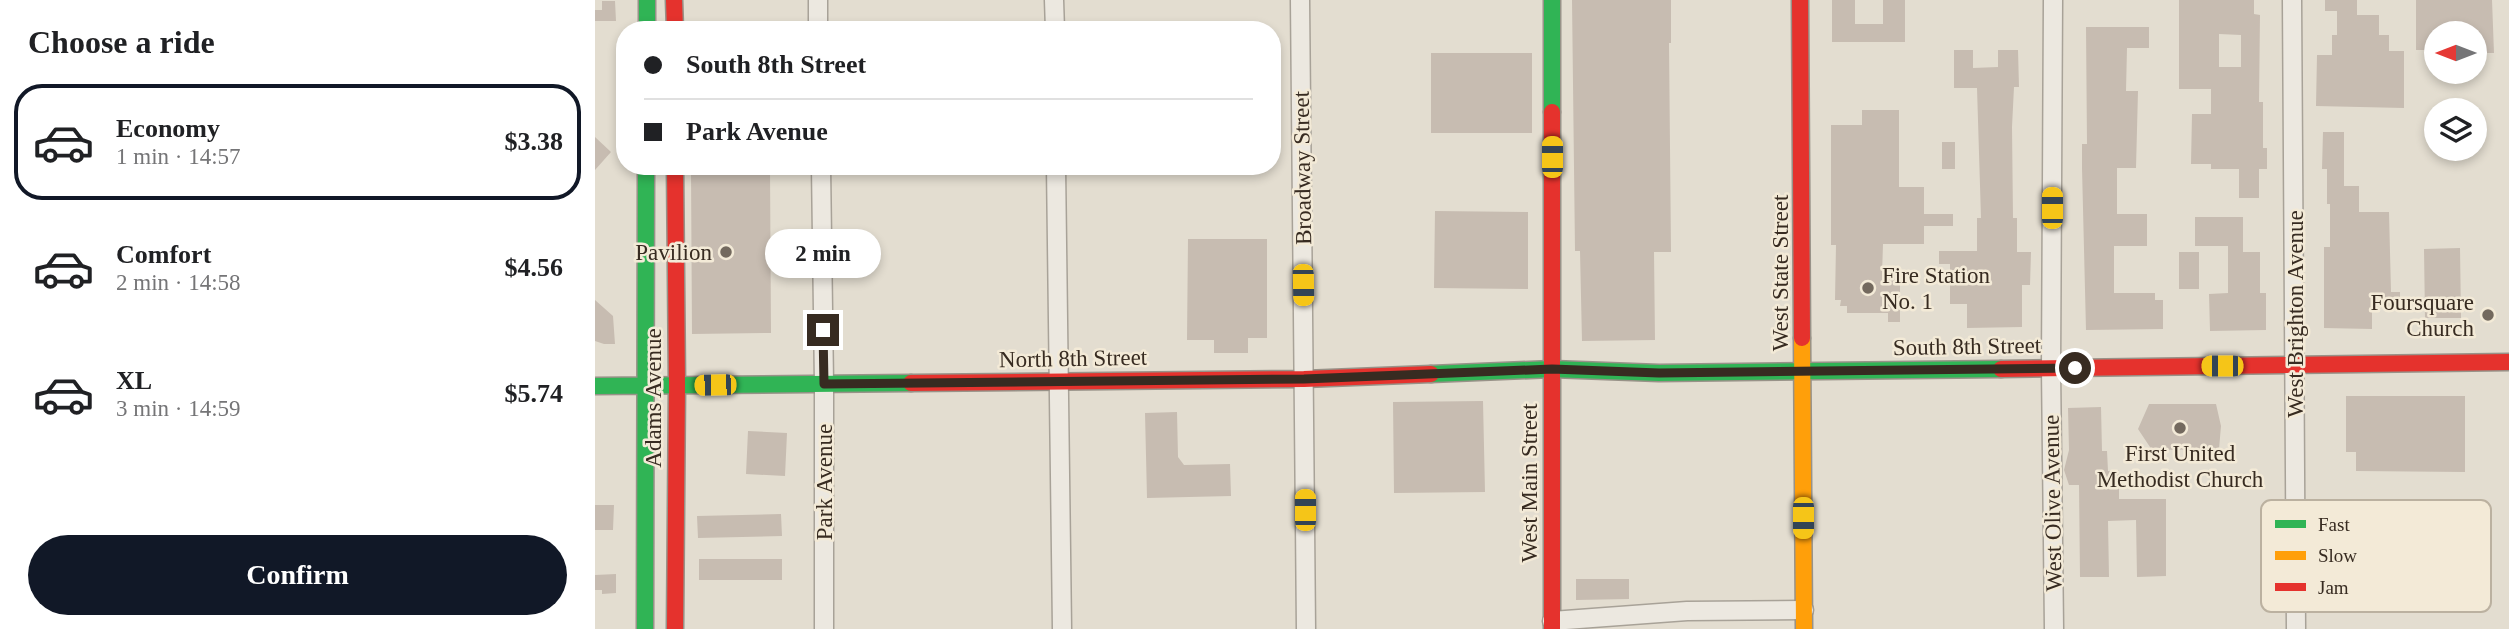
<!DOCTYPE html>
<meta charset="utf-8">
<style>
:root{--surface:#fff;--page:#f6f6f6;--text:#202124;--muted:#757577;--line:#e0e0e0;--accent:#111827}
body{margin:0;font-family:"Times New Roman",serif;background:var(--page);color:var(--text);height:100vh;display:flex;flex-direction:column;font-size:26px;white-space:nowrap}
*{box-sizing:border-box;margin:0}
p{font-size:23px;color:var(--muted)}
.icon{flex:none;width:38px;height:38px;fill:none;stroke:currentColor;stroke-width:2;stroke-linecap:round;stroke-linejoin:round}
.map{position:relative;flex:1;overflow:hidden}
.sheet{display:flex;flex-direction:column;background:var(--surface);width:595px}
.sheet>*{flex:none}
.banner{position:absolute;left:21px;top:21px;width:665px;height:154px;border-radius:28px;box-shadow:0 4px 10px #0003;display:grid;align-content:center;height:154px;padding:0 28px;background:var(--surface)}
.needle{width:46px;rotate:270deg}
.tools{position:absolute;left:1829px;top:21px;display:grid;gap:14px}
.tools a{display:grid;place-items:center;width:63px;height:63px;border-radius:50%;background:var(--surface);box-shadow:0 4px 10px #0003;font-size:35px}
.end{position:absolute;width:32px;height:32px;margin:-16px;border:9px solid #372b21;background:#fff;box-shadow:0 0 0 4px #fff}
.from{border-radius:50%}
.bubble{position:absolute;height:49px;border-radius:24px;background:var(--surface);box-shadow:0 4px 10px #0003;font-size:23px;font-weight:700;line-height:49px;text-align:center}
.car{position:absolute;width:21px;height:42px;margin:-21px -10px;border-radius:9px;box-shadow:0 0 5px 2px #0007;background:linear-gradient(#f5c518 24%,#345 0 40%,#f5c518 0 76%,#345 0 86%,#f5c518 0)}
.banner b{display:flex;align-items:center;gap:24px;height:66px;font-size:26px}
.banner b+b{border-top:2px solid var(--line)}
.banner i{width:18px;height:18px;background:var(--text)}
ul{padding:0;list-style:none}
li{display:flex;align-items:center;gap:21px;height:116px;margin:0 14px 10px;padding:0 14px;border:4px solid transparent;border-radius:28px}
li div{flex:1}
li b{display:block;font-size:26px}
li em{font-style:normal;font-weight:700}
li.current{border-color:var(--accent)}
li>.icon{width:63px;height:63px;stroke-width:1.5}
h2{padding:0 28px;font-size:32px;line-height:84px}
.button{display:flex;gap:14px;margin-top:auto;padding:14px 28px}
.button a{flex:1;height:80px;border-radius:42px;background:var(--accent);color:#fff;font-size:28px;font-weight:700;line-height:80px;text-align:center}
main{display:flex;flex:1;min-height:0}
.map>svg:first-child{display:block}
.building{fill:#c7bcb1;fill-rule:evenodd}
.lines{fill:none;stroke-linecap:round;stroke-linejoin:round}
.street-casing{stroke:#a8a298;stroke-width:21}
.fast-casing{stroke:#989288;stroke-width:19}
.slow-casing{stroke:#989288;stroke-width:19}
.jam-casing{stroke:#989288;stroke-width:19}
.street{stroke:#ece8e0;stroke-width:18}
.fast{stroke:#30b455;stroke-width:16}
.slow{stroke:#ff9f0a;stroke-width:16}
.jam{stroke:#e5322d;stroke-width:16}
.route{stroke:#372b21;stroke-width:9}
.poi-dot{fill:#73695e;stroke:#f3ead7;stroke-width:2.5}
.labels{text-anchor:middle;stroke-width:5;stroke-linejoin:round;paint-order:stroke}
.street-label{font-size:23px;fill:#372b21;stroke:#f3ead7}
.poi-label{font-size:23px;fill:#372b21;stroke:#f3ead7;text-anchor:end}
.key{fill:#f3ead7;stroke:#bbb1a0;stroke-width:2}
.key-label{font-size:19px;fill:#372b21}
</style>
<main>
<section class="sheet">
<h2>Choose a ride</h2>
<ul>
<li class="current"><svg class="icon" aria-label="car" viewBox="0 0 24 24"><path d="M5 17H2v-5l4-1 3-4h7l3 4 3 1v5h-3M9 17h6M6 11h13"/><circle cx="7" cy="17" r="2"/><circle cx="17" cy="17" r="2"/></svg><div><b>Economy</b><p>1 min · 14:57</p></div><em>$3.38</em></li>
<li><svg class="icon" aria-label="car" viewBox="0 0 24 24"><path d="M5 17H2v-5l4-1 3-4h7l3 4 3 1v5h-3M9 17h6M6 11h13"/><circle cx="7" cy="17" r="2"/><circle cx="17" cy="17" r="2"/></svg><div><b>Comfort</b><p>2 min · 14:58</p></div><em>$4.56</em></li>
<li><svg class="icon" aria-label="car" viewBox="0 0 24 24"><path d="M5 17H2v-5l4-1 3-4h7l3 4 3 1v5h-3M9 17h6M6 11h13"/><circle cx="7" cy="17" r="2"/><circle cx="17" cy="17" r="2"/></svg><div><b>XL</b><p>3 min · 14:59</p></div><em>$5.74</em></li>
</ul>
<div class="button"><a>Confirm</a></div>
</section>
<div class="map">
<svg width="1914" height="629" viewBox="0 0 1914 629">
<rect width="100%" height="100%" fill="#e3ddd0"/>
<path class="building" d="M 977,0 L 1076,0 L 1076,43 L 1074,43 L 1076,252 L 1059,252 L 1060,340 L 987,341 L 985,251 L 980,251 Z
M 1237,0 L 1260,0 L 1260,24 L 1288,24 L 1288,0 L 1310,0 L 1310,42 L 1237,42 Z
M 1584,0 L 1659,0 L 1659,14 L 1665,15 L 1664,102 L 1668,102 L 1668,148 L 1672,148 L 1672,169 L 1664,169 L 1664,198 L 1644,198 L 1644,169 L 1616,169 L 1616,164 L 1596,164 L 1597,114 L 1616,114 L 1616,89 L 1584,89 ZM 1624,34 L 1646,35 L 1646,67 L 1624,67 Z
M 1730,0 L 1762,0 L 1762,15 L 1784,15 L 1784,35 L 1794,35 L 1794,51 L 1809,51 L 1809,108 L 1721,106 L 1722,55 L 1737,55 L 1737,35 L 1742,35 L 1742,11 L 1730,11 Z
M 1821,0 L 1897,0 L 1899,53 L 1880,53 L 1880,33 L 1841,33 L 1841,50 L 1821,50 Z
M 7,1 L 20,1 L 21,21 L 0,21 L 0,10 L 7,10 Z
M 1491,27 L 1554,27 L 1554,48 L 1532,48 L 1531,91 L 1543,91 L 1541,168 L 1522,168 L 1522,214 L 1552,214 L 1552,246 L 1519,246 L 1519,293 L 1560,293 L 1560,300 L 1568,300 L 1568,329 L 1491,330 L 1487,168 L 1487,144 L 1492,144 Z
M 1359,50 L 1378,50 L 1378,68 L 1403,67 L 1403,50 L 1423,50 L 1424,87 L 1419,87 L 1417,127 L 1418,218 L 1422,218 L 1422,252 L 1436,252 L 1435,285 L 1427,285 L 1427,327 L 1372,328 L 1372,304 L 1355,304 L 1355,264 L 1344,264 L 1344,251 L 1382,251 L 1382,218 L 1386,218 L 1382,88 L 1359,88 Z
M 836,53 L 937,53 L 937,133 L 836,133 Z
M 1267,110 L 1304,110 L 1304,187 L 1329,187 L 1329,214 L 1358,214 L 1358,226 L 1329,226 L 1329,244 L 1288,244 L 1287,275 L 1305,275 L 1305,322 L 1293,322 L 1293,313 L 1252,313 L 1252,306 L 1245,306 L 1246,300 L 1240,300 L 1241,245 L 1236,245 L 1236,125 L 1267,125 Z
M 1728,132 L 1749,132 L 1749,186 L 1764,186 L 1764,212 L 1794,212 L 1796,292 L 1805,292 L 1805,307 L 1777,307 L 1777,329 L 1729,328 L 1729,247 L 1735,247 L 1735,204 L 1732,204 L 1732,169 L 1727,169 Z
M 0,137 L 16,152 L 0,170 Z
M 1347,142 L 1360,142 L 1360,169 L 1347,169 Z
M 175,170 L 176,333 L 97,334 L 96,171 Z
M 840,211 L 933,212 L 933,289 L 839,288 Z
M 1600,217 L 1648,217 L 1648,252 L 1665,252 L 1665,293 L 1671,293 L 1671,330 L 1615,331 L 1614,294 L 1633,293 L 1633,246 L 1600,246 Z
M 593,239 L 672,239 L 672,338 L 653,338 L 653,353 L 619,353 L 619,340 L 592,340 Z
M 1865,248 L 1866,318 L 1830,318 L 1829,249 Z
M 1584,252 L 1604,252 L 1604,289 L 1584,289 Z
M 0,300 L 18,316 L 20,344 L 9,344 L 0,341 Z
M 1751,396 L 1870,396 L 1870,472 L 1761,471 L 1761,452 L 1751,452 Z
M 888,401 L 890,492 L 799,493 L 798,402 Z
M 1554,404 L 1621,404 L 1626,426 L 1624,449 L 1557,450 L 1543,429 Z
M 1506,407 L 1507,451 L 1512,451 L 1513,471 L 1524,470 L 1524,499 L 1571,499 L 1571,576 L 1542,577 L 1541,520 L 1513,521 L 1514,577 L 1485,577 L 1484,485 L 1474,485 L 1469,470 L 1474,450 L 1473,408 Z
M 582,412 L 583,457 L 589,465 L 635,464 L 636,496 L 552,498 L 550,413 Z
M 153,431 L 192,433 L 190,476 L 151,474 Z
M 0,505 L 19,505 L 18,530 L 0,530 Z
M 186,514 L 187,536 L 103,538 L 102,516 Z
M 104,559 L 187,559 L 187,580 L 104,580 Z
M 21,574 L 21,593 L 7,594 L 7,590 L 0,590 L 0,575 Z
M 981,579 L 1034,579 L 1034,599 L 981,600 Z"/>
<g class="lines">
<g class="street-casing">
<path id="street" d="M 223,0 L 223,30
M 459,0 L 460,30
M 705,0 L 711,629
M 1458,0 L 1456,368 L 1459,629
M 1697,0 L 1701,629
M 226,166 L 229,384 L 229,629
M 461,166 L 467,629
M 957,621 L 1092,611 L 1209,610"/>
</g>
<g class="fast-casing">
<path id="fast" d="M 52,0 L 52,30
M 957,0 L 957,112
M 836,374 L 957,369 L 1064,373 L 1406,369
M 0,386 L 316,383
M 50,629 L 51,166"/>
</g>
<g class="slow-casing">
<path id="slow" d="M 1207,338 L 1209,629"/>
</g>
<g class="jam-casing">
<path id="jam" d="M 79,0 L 80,30
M 1205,0 L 1207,338
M 957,112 L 957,629
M 80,166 L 82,385 L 80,629
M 1406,369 L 1914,362
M 316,383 L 709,379 L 836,374"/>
</g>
<use href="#street" class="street"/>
<use href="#fast" class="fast"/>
<use href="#slow" class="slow"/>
<use href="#jam" class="jam"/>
</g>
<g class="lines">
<path class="route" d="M 228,330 L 229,384 L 709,379 L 957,369 L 1064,373 L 1480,368"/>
</g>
<g class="poi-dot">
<circle cx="131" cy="252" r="7"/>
<circle cx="1273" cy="288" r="7"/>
<circle cx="1893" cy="315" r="7"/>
<circle cx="1585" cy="428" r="7"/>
</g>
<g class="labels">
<g class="street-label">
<text transform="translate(707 168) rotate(-91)" y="8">Broadway Street</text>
<text transform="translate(1185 273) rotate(-90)" y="8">West State Street</text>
<text transform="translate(1700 314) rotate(-90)" y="8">West Brighton Avenue</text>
<text transform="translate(1372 346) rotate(-1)" y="8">South 8th Street</text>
<text transform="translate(478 358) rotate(-1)" y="8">North 8th Street</text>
<text transform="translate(58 398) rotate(-90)" y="8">Adams Avenue</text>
<text transform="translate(229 482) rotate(-90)" y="8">Park Avenue</text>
<text transform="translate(934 483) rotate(-90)" y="8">West Main Street</text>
<text transform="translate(1457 503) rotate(-91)" y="8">West Olive Avenue</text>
</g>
<g class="poi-label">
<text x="117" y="260">Pavilion</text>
<text x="1287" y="283" text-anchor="start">Fire Station<tspan x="1287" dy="26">No. 1</tspan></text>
<text x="1879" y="310">Foursquare<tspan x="1879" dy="26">Church</tspan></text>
<text x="1585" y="461" text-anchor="middle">First United<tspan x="1585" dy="26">Methodist Church</tspan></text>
</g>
</g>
<rect x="1666" y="500" width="230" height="112" rx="10" class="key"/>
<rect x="1680" y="520" width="31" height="8" fill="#30b455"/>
<rect x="1680" y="551" width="31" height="9" fill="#ff9f0a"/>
<rect x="1680" y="583" width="31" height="8" fill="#e5322d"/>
<g class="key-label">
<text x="1723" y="531">Fast</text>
<text x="1723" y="562">Slow</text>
<text x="1723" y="594">Jam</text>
</g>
</svg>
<div class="tools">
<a><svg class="needle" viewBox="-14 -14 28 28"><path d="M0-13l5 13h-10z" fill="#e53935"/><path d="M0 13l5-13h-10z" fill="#757577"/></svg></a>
<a><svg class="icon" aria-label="layers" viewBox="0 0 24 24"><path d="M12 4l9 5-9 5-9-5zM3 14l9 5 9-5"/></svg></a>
</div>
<i class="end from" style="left:1480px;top:368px"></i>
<i class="end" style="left:228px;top:330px"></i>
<div class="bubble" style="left:170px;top:229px;width:116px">2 min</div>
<i class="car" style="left:957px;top:157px;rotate:0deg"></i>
<i class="car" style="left:1457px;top:208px;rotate:0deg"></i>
<i class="car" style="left:708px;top:285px;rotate:179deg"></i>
<i class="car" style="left:1627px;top:366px;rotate:270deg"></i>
<i class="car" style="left:120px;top:385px;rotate:269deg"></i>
<i class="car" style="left:710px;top:510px;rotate:0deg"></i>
<i class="car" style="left:1208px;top:518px;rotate:180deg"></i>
<div class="banner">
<b><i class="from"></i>South 8th Street</b>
<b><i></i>Park Avenue</b>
</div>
</div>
</main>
